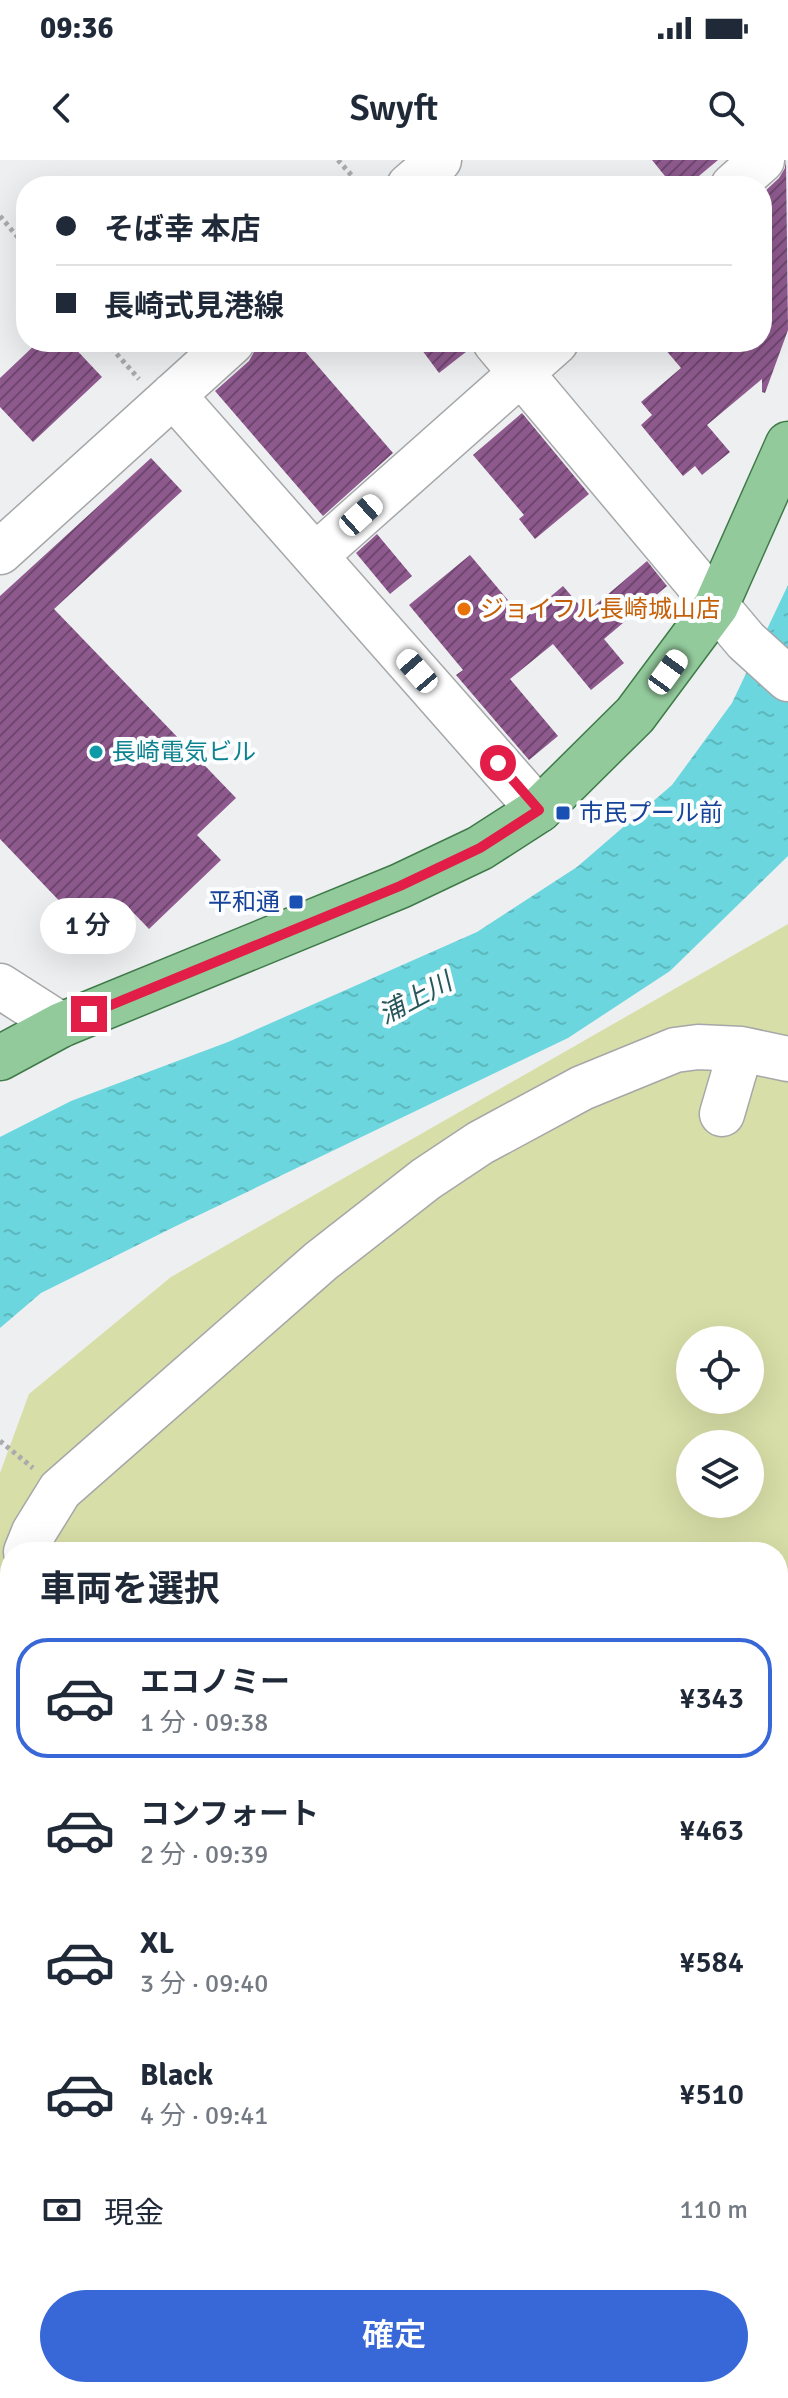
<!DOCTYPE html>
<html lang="ja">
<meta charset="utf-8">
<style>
:root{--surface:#fff;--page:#f6f6f7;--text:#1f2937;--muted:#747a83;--line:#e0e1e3;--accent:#3867d7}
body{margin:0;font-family:Signika,"Noto Sans JP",sans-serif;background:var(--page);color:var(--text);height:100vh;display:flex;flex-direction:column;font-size:30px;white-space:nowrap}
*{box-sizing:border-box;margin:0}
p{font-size:26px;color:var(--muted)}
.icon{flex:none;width:44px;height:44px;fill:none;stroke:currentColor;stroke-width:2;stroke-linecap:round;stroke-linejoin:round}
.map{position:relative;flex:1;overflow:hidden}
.panel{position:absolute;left:0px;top:1382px;width:788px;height:856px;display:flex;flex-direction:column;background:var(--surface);border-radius:32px 32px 0 0;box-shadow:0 8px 32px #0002}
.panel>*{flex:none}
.hud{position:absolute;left:16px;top:16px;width:756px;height:176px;border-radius:32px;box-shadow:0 8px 32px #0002;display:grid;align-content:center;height:176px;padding:0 40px;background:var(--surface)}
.buttons{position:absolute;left:676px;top:1166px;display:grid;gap:16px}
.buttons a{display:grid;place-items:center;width:88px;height:88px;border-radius:50%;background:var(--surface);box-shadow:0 8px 32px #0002;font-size:40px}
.end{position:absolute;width:36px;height:36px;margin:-18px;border:10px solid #e11d48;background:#fff;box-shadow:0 0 0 4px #fff}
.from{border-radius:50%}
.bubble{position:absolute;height:56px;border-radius:28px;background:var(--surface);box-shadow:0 8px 32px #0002;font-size:26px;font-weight:600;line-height:56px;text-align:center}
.car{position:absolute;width:24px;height:48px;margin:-24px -12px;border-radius:10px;box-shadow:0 0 6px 2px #0007;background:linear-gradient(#fff 24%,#345 0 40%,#fff 0 76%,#345 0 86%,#fff 0)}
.hud b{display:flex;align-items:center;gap:28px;height:76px;font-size:30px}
.hud b+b{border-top:2px solid var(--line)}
.hud i{width:20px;height:20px;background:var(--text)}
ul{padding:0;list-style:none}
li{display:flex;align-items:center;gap:24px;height:120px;margin:0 16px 12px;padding:0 24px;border:4px solid transparent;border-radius:32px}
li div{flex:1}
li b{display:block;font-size:30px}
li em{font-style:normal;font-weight:600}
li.active{border-color:var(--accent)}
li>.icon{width:72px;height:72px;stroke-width:1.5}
h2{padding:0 40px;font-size:36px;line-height:96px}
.pay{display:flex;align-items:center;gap:20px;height:88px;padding:0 40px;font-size:30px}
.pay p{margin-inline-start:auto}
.cta{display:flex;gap:16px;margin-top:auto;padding:16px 40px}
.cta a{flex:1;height:92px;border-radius:48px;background:var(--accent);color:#fff;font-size:32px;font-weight:600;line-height:92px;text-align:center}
.status{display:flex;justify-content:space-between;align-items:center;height:56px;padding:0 40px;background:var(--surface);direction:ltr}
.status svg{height:22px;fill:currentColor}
header{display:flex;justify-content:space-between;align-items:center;height:104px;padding:0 40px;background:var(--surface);font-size:36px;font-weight:600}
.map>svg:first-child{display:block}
.green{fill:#d8dea7;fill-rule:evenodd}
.water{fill:url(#water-ripples)}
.building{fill:url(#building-hatch)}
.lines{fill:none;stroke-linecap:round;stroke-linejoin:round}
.minor-casing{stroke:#a6a7a8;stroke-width:47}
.major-casing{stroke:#3f7a49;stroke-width:47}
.highway-casing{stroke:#3f7a49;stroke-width:47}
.path{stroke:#aaabac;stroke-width:5;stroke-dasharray:4 4;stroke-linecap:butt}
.minor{stroke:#fff;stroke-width:44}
.major{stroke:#93ca9c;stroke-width:44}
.highway{stroke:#4ba65a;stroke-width:44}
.tram{stroke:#909192;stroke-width:2}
.rail-casing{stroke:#909192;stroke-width:9}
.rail{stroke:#fcfdfe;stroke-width:6;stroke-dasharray:18;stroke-linecap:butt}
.route{stroke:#e11d48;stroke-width:10}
.food-dot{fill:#e8710a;stroke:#fcfdfe;stroke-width:3}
.culture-dot{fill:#0f9aa8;stroke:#fcfdfe;stroke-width:3}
.transit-dot{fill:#1a4fb4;stroke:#fcfdfe;stroke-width:3}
.labels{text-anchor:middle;stroke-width:8;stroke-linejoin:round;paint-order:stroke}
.food-label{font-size:24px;fill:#c56008;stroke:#fcfdfe;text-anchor:start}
.culture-label{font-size:24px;fill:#0d838f;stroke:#fcfdfe;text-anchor:start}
.transit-label{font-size:24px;fill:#164399;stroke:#fcfdfe;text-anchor:start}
.water-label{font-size:26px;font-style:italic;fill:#28575b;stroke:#fcfdfe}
</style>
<div class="status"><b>09:36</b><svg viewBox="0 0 49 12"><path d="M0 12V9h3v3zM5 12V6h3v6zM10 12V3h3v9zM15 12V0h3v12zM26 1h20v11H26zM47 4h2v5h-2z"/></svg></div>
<header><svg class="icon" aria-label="back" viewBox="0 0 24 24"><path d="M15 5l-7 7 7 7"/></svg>Swyft<svg class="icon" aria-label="search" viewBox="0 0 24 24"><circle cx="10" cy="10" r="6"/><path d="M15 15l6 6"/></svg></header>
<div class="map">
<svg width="788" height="2238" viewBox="0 0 788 2238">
<defs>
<pattern id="water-ripples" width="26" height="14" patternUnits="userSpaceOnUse" patternTransform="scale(2)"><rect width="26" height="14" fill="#6bd6de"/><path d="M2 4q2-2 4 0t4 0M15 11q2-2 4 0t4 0" fill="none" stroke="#5db8be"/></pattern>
<pattern id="building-hatch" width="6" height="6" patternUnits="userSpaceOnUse" patternTransform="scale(2)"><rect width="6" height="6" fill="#8e5a8e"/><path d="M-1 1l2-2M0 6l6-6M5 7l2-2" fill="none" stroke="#6e466e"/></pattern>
</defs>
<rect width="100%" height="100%" fill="#eeeff1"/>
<path class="green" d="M 788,764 L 788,1587 L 778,1596 L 778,1392 L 10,1392 L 10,1524 L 0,1511 L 0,1313 L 29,1234 L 171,1117 ZM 690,1180 L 750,1180 L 750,1240 L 690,1240 ZM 690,1284 L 750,1284 L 750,1344 L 690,1344 Z
M 0,1583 L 10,1594 L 10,1932 L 0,1920 Z
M 0,1971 L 10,1982 L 10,2113 L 0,2121 Z"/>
<path class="water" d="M 788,425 L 788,696 L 670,811 L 568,878 L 174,1067 L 41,1133 L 0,1168 L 0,977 L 71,941 L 228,882 L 477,772 L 577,707 L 672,625 L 732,543 Z
M 10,2133 L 10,2200 L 0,2207 L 0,2135 Z"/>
<path class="building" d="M 652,0 L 718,0 L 687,26 L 673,26 Z
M 786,0 L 788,170 L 765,233 L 762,232 L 762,219 L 707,265 L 730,292 L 702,315 L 695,306 L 683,316 L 641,265 L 652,255 L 641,242 L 681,208 L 659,182 L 762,182 L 762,34 L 779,18 L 785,8 Z
M 38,182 L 69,182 L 102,217 L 33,282 L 0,247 L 0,218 Z
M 256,182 L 297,182 L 393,293 L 323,356 L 215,231 L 249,201 L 255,190 Z
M 416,182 L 471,182 L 471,188 L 439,213 Z
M 522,253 L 589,334 L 535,379 L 519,359 L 524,355 L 473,295 Z
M 151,298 L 182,331 L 54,449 L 236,638 L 197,675 L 221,700 L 149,769 L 125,744 L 93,776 L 0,679 L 0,436 Z
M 377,374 L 412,416 L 390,434 L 356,393 Z
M 470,395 L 524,459 L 563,426 L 586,453 L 647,401 L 667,426 L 604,479 L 624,503 L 591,530 L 553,484 L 510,519 L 558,576 L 529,600 L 456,515 L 463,510 L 409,445 Z"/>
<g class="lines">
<g class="minor-casing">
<path id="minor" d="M 409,26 L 439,0
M 733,26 L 762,0
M 495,182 L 746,481 L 788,519
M 173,235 L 539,650
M 0,392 L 232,182
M 315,396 L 556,182
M 0,826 L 61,865
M 722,954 L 741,889
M 26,1392 L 34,1372 L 60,1330 L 321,1101 L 426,1019 L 480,983 L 582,928 L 675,890 L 698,887 L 741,889 L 788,899
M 10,1436 L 10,1449
M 778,1573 L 788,1564
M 778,2161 L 788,2159
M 334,2238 L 355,2228"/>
</g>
<g class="major-casing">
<path id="major" d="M 0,898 L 61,865 L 400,726 L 480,688 L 539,650 L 635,555 L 716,446 L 788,284"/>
</g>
<g class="highway-casing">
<path id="highway" d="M 778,1928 L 788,1919
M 778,2001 L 788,1992
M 428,2238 L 438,2228
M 511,2238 L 523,2228"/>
</g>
<path class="path" d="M 338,0 L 361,26
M 0,56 L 26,87
M 106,182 L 139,219
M 0,1281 L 33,1308
M 0,2128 L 10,2122"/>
<use href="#minor" class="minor"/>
<use href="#major" class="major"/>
<use href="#highway" class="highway"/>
<path class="tram" d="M 778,1673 L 788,1664
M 778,1691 L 788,1683
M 157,2238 L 166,2228
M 177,2238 L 185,2228"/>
<g class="rail-casing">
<path id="rail" d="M 778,1610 L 788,1602
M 778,1641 L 788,1633
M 29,2238 L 41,2228
M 69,2238 L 81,2228"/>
</g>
<use href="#rail" class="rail"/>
</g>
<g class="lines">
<path class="route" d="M 89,854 L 400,726 L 480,688 L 539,650 L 498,603"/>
</g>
<circle class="food-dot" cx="464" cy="449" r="8"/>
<circle class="culture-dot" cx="96" cy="592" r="8"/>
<g class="transit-dot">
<rect x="555" y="645" width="16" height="16" rx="4"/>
<rect x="288" y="734" width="16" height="16" rx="4"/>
</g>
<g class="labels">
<g class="food-label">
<text x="480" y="457">ジョイフル長崎城山店</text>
</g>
<g class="culture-label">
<text x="112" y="600">長崎電気ビル</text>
</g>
<g class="transit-label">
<text x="579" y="661">市民プール前</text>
<text x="280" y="750" text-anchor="end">平和通</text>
</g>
<g class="water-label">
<text transform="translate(415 838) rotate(-28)" y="9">浦上川</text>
</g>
</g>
</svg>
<div class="buttons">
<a><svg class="icon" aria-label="locate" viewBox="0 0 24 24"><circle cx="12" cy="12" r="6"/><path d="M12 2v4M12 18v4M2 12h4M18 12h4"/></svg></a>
<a><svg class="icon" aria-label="layers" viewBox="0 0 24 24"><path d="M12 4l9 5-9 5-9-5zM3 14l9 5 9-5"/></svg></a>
</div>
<i class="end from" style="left:498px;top:603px"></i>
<i class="end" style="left:89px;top:854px"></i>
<div class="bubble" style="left:40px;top:738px;width:96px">1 分</div>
<i class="car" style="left:361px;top:355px;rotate:48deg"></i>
<i class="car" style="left:417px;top:511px;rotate:319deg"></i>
<i class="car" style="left:668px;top:512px;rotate:36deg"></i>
<div class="hud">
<b><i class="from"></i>そば幸 本店</b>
<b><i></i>長崎式見港線</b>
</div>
<section class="panel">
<h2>車両を選択</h2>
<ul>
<li class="active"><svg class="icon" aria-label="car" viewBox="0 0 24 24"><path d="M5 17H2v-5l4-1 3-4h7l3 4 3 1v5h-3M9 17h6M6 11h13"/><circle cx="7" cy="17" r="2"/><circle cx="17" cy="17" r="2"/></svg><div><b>エコノミー</b><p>1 分 · 09:38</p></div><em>¥343</em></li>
<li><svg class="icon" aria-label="car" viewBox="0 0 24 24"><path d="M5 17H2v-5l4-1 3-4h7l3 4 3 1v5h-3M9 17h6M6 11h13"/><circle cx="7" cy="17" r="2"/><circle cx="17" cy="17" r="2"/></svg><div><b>コンフォート</b><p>2 分 · 09:39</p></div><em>¥463</em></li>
<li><svg class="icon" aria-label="car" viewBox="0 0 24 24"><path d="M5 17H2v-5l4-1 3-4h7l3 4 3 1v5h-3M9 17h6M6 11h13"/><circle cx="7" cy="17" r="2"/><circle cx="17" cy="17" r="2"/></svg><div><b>XL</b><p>3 分 · 09:40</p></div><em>¥584</em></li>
<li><svg class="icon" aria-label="car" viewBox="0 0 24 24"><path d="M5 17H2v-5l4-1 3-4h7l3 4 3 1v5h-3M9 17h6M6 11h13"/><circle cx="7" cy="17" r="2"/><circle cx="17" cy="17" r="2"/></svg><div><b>Black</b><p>4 分 · 09:41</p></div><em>¥510</em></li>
</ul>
<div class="pay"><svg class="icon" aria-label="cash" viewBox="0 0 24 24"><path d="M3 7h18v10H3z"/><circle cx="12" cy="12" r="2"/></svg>現金<p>110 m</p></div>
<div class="cta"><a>確定</a></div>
</section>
</div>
